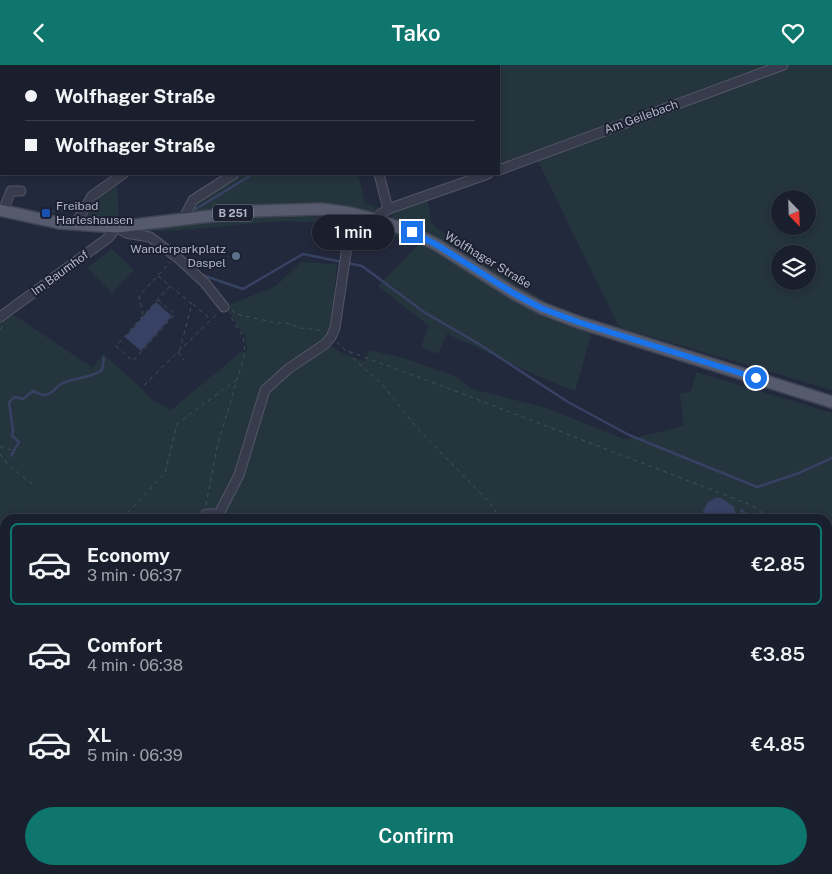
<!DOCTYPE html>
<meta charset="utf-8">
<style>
:root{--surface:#1a1f2d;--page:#272c39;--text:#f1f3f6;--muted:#9fa2aa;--line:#383d49;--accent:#0f766e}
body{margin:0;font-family:"Public Sans",sans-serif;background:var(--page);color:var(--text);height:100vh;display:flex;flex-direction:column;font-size:19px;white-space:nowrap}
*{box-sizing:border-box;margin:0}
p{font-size:16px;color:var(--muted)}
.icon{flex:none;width:28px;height:28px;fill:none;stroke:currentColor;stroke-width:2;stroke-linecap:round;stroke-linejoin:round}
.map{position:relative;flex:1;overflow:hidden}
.panel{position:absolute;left:0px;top:449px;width:832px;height:361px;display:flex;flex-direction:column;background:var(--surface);border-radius:15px 15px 0 0;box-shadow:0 2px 8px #0003,0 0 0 1px var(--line)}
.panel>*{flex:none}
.banner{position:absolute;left:0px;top:0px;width:500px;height:110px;box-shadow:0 2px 8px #0003,0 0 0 1px var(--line);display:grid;align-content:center;height:110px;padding:0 25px;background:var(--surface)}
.needle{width:32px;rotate:157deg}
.fabs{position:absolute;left:771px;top:125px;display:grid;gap:10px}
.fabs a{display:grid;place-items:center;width:45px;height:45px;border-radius:50%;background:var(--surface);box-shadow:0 2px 8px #0003,0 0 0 1px var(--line);font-size:25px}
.end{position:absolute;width:22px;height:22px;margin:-11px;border:6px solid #1a73e8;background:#fff;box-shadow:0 0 0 2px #fff}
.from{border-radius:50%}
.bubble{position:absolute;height:35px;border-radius:18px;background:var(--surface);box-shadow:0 2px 8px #0003,0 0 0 1px var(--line);font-size:16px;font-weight:600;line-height:35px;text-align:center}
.banner b{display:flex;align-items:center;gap:18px;height:48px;font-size:19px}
.banner b+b{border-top:1px solid var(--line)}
.banner i{width:12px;height:12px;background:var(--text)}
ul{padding:9px 0 0;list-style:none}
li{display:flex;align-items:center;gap:15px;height:82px;margin:0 10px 8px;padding:0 15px;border:2px solid transparent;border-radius:8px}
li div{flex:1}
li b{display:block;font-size:19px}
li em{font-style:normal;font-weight:600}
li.current{border-color:var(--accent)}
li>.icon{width:45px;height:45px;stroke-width:1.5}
.button{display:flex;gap:10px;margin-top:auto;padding:10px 25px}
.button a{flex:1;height:58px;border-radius:30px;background:var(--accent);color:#fff;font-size:20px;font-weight:600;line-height:58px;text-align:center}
header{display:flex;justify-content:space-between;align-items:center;height:65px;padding:0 25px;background:var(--accent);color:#fff;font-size:22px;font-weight:600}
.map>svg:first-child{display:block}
.green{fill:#25353d;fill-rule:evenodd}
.water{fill:#374163}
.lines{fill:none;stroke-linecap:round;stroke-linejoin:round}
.stream{stroke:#374163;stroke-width:2.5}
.minor-casing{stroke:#525667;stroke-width:11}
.major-casing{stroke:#404555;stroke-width:14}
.path{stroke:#405157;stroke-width:1;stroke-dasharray:4 4;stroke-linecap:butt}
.minor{stroke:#373b4c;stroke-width:9}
.major{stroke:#555a6c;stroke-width:11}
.route{stroke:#1a73e8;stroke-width:6}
.transit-dot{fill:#1a4fb4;stroke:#1c2131;stroke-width:2}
.service-dot{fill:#5c6f8a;stroke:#1c2131;stroke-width:2}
.labels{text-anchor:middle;stroke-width:4;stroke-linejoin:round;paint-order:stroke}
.shield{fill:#1c2131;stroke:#85899b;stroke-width:1}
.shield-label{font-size:11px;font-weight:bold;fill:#b2b6c8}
.street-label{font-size:12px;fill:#b2b6c8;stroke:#1c2131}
.poi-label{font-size:12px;fill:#b2b6c8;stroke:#1c2131;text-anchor:start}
</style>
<header><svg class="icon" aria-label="back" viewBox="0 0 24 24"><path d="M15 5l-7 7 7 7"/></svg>Tako<svg class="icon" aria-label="heart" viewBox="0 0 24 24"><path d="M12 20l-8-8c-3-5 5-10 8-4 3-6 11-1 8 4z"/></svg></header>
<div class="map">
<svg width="832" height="809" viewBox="0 0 832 809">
<rect width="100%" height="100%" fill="#23293c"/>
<path class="green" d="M 290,0 L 832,0 L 832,325 L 619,262 L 533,86 L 499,99 L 499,1 L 288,1 ZM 780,134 L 808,134 L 808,161 L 780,161 ZM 780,189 L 808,189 L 808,216 L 780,216 Z
M 244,109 L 358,109 L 365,138 L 379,143 L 378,145 L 370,147 L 331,139 L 327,141 L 199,148 L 189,147 C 204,129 227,123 244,109 Z
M 117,121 L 119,154 L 86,154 L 97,134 Z
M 428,136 L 431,158 L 459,181 L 517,220 L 552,240 L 533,233 L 395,156 L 390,150 L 396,146 Z
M 285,150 L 338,153 L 341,157 L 341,160 C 306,155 273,156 238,160 C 202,163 164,169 128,164 Z
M 359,157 C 384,163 408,172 432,183 L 588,266 L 591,271 L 575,326 C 531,310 490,287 447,269 L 438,289 L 421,282 L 429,261 L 378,221 L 418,180 L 407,175 L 353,159 Z
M 112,184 L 134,205 L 112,228 L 87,203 Z
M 301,197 L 337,199 L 329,280 L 344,289 L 364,296 L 370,285 L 403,293 L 455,311 L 472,324 L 546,343 L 624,374 L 643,371 L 684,361 L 680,329 L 691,326 L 696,307 L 832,348 L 832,809 L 0,809 L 0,548 L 5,554 L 5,805 L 828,805 L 828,454 L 5,454 L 5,517 L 0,517 L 0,256 L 11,248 L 93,303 L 103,289 L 138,320 L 153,336 L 171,345 L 241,287 L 247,287 L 245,271 L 227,244 L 229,240 L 276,221 Z"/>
<path class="water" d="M 156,237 L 172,251 L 141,286 L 125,272 Z
M 715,433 L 721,433 L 734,442 L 736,452 L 735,454 L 705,454 L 703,446 L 708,437 Z"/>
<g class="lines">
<path class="stream" d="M 395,1 L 396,0
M 196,144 L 253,109
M 202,210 L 243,224 L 303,189 L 362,201 L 424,247 L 479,279 L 568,337 L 629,370 L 757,422 L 799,408 L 832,393
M 11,391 L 19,377 L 12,371 L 13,366 L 9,337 L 15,332 L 23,334 L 33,326 C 36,327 41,330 45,330 C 52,330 56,322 61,319 C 74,312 90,314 102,305 L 104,293
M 741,445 L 752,454
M 828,510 L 832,513"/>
<g class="minor-casing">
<path id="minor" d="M 57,0 L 58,1
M 106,0 L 107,1
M 160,0 L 161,1
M 223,0 L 224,1
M 30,1 L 32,0
M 271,1 L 272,0
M 0,3 L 1,4
M 0,20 L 1,19
M 0,70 L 1,71
M 499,105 L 783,0
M 379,109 L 388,144
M 5,147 L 6,138 L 11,126 L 21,126
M 184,153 L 193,135 L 234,109
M 374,154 L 388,144 L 488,109
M 75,160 L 92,131 L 123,109
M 0,252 L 108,173 L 117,162 L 126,168 L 150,172 L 178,193 L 205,218 L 224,242
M 206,449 L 219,449 L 239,410 L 265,325 L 288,304 L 325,279 L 331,272 L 335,263 L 346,188 L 350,148"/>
</g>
<g class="major-casing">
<path id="major" d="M 0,145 L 59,158 L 117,162 L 253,146 L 321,144 L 350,148 L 374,154 L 412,167 L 437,180 L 513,228 L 541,243 L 578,257 L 832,337"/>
</g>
<path class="path" d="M 184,1 L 185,1
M 51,146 L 60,147
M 61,146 L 78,138
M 182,186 L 186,181
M 158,211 L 192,239 L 180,284
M 158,235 L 175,249 L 133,296 L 116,281 L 170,221
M 193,239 L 210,254
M 232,245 L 236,249 L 276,258 L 286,258 L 301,263 L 319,265 L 323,268
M 143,250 L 139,231 L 170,197
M 0,264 L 5,259
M 337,277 L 345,285 L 445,322 L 751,440 L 771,454
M 349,286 L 355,295 L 381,318 L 417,363 L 491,439 L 500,454
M 178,287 L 184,295
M 144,320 L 218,248
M 0,381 L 11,385
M 0,389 L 9,401 L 34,420
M 206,440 L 217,382 L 245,288 L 243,271 L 229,249
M 122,454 L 165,408 L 177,359 L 236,315
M 180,454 L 198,449
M 828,499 L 832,502
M 0,501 L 5,500
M 0,508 L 5,508
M 0,534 L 5,540
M 828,593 L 832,591
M 0,600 L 5,602
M 0,787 L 5,792
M 19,805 L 23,809
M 325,805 L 325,809
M 727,805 L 728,809
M 50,809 L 50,805"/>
<use href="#minor" class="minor"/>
<use href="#major" class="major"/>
</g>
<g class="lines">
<path class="route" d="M 412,167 L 437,180 L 513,228 L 541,243 L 578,257 L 756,313"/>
</g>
<rect class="transit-dot" x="41" y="143" width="10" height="10" rx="2.5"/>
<circle class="service-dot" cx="236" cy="191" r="5"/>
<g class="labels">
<rect class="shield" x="213" y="139.5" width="40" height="17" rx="4"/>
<g class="shield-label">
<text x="233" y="152">B 251</text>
</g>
<g class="street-label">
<text transform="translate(641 52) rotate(-20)" y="4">Am Geilebach</text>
<text transform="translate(488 195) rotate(31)" y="4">Wolfhager Straße</text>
<text transform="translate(60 208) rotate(-36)" y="4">Im Baumhof</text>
</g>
<g class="poi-label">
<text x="56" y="145">Freibad<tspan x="56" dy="14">Harleshausen</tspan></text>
<text x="226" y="188" text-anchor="end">Wanderparkplatz<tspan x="226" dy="14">Daspel</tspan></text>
</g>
</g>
</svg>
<div class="fabs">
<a><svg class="needle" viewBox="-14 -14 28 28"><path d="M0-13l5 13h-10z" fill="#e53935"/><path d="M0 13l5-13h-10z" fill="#9fa2aa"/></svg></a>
<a><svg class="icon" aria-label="layers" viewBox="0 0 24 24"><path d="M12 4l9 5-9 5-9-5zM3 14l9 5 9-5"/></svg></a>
</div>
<i class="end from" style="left:756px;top:313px"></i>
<i class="end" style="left:412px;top:167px"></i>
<div class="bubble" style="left:312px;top:150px;width:82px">1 min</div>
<div class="banner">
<b><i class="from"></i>Wolfhager Straße</b>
<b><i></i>Wolfhager Straße</b>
</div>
<section class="panel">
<ul>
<li class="current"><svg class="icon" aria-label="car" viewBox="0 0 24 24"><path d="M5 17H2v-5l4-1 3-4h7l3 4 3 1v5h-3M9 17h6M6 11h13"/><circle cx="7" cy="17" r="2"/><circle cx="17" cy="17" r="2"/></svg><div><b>Economy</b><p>3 min · 06:37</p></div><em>€2.85</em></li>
<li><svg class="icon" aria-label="car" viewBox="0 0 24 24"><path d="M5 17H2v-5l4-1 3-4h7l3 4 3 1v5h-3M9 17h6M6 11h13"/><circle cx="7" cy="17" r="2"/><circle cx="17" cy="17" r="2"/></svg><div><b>Comfort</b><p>4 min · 06:38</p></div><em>€3.85</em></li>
<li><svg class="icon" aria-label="car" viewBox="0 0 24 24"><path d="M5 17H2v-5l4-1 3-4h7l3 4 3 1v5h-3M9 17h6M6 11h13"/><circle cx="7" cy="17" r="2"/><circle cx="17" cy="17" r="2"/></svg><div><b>XL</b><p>5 min · 06:39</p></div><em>€4.85</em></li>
</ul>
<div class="button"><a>Confirm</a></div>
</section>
</div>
